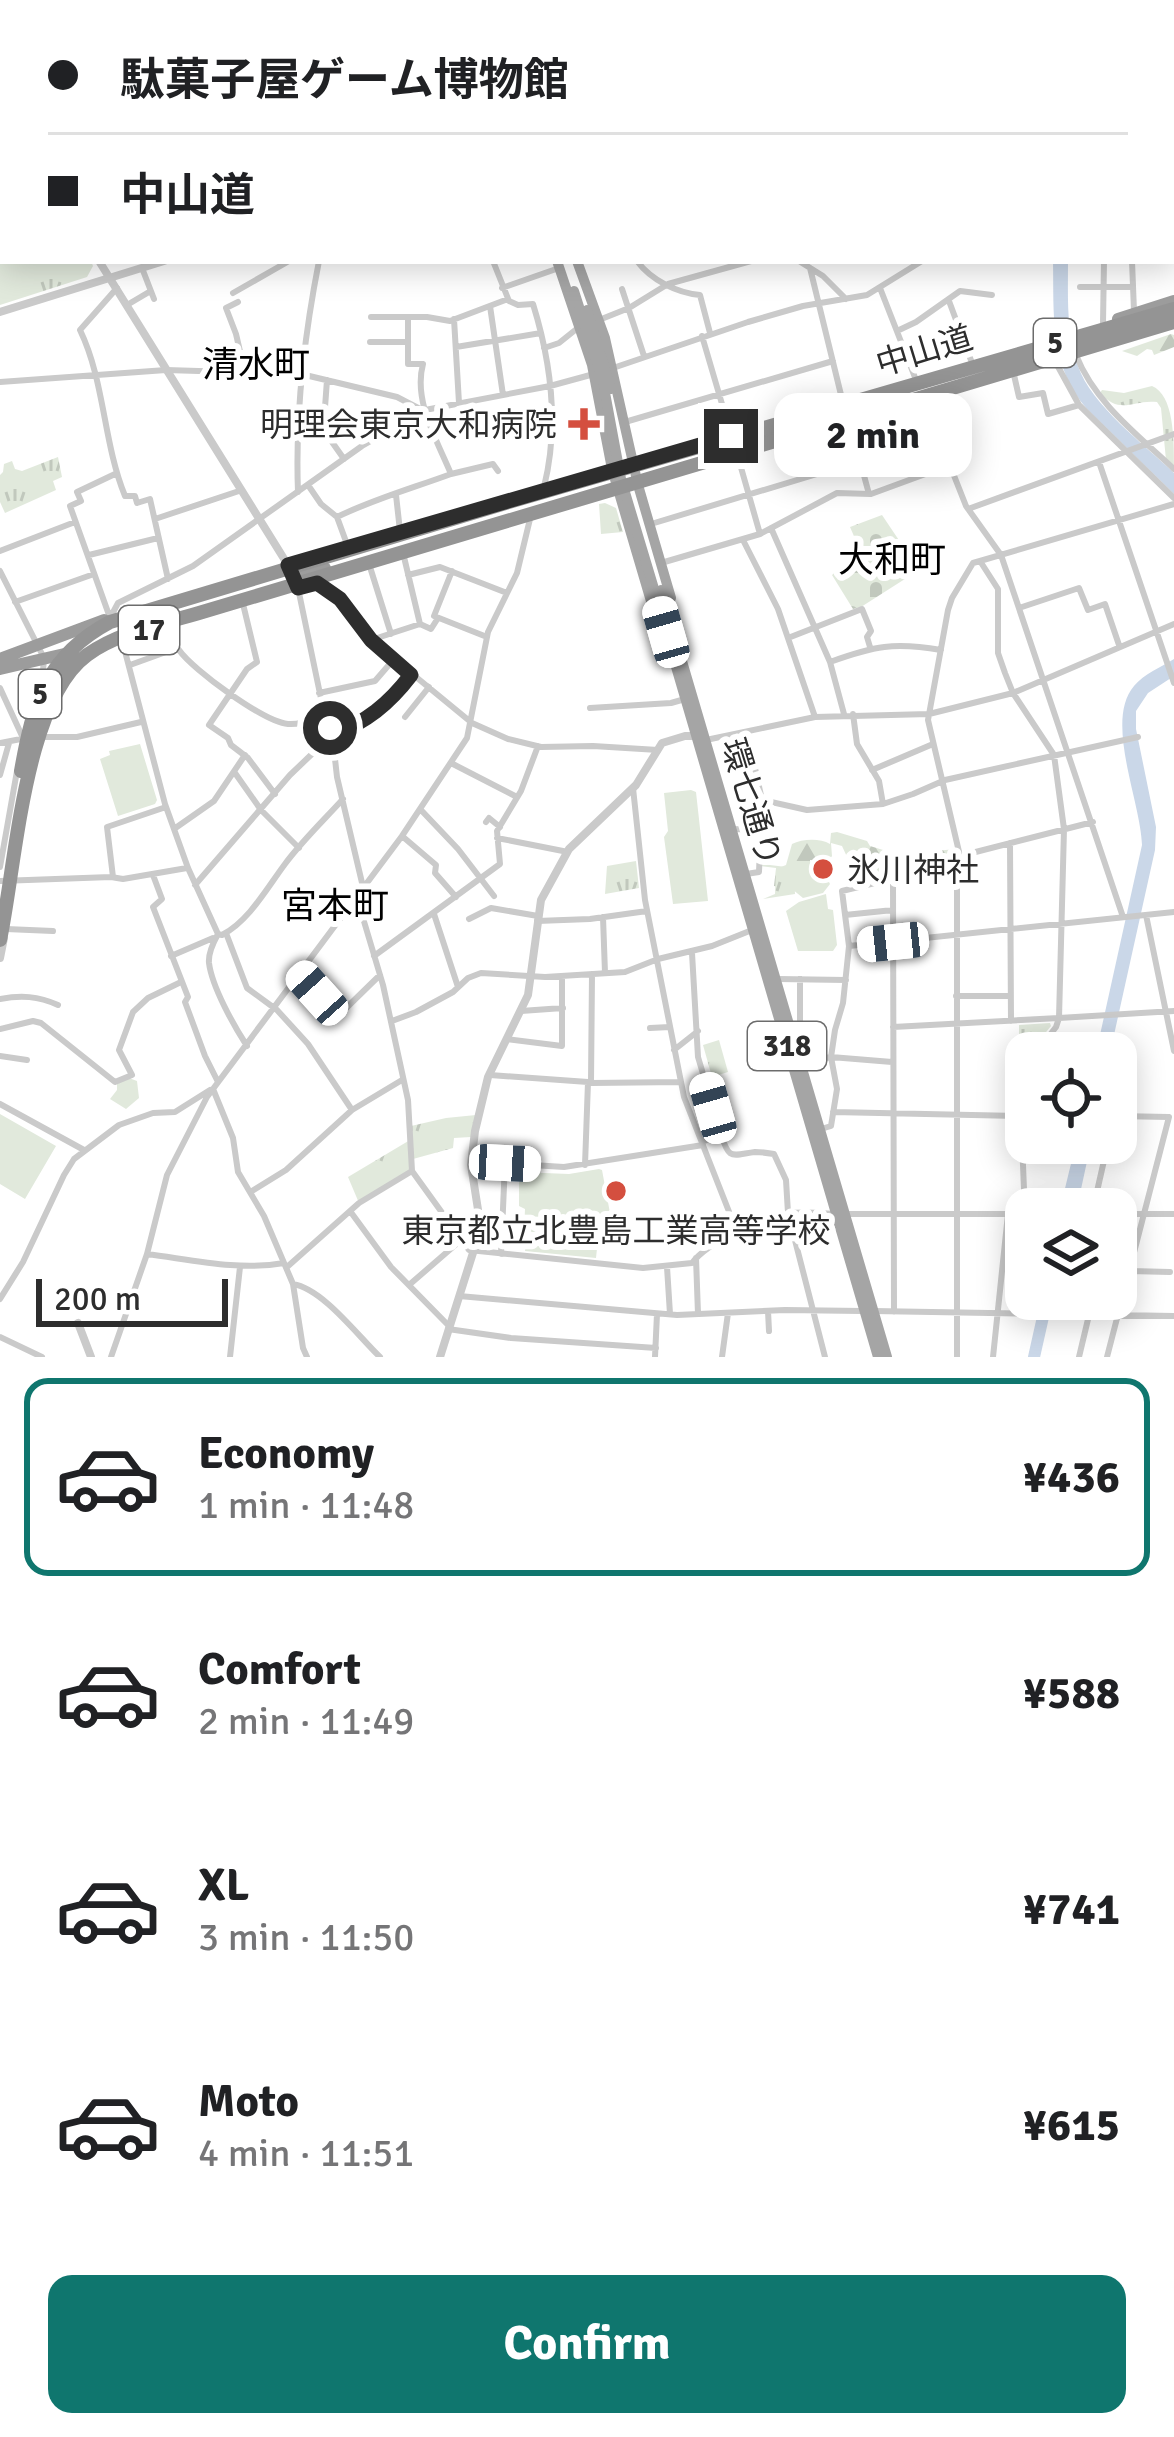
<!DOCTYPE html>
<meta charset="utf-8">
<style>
:root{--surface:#fff;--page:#f6f6f6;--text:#202124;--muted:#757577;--line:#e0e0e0;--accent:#0f766e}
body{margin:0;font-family:Signika,"Noto Sans JP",sans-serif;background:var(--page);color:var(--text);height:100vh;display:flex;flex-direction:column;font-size:45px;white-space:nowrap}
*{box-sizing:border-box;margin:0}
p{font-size:39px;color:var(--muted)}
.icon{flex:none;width:66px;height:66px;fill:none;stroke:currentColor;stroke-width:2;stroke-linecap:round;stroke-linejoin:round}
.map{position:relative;height:1357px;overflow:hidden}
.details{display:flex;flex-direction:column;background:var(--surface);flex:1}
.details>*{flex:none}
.top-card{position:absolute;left:0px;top:0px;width:1176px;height:264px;box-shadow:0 6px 30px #0003;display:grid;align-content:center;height:264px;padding:0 48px;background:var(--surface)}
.tools{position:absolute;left:1005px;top:1032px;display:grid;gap:24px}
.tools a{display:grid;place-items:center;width:132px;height:132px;border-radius:24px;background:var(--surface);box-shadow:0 6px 30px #0003;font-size:60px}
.scale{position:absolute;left:36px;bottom:30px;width:192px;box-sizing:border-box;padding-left:12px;border:6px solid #2d2d2d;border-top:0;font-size:33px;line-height:42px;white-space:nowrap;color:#2d2d2d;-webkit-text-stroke:9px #fff;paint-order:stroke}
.end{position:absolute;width:54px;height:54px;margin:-27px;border:15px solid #2d2d2d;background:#fff;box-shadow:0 0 0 6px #fff}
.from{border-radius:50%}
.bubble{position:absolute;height:84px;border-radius:24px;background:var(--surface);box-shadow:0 6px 30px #0003;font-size:39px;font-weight:700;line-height:84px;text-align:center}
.car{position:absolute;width:36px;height:72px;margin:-36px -18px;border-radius:15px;box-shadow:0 0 9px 3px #0007;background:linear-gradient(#fff 24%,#345 0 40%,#fff 0 76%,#345 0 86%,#fff 0)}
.top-card b{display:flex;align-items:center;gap:42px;height:114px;font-size:45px}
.top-card b+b{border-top:3px solid var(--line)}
.top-card i{width:30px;height:30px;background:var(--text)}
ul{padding:21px 0 0;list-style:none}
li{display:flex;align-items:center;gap:36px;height:198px;margin:0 24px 18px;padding:0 24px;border:6px solid transparent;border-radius:24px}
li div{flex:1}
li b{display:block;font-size:45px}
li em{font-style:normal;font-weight:700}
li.selected{border-color:var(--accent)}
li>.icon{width:108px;height:108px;stroke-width:1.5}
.action{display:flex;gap:24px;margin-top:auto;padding:24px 48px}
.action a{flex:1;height:138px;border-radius:24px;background:var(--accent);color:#fff;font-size:48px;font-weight:700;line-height:138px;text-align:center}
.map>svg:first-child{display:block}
.forest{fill:url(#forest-firs)}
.cemetery{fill:url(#cemetery-stones)}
.park{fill:url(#park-tufts)}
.pitch{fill:#e1e9dc}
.water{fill:#cad7e8}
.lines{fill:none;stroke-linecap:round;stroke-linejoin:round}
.river{stroke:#cad7e8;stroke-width:12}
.pedestrian{stroke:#cacaca;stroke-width:4.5}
.minor{stroke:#cacaca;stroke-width:6}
.tertiary{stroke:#cacaca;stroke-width:8}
.secondary{stroke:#b7b7b7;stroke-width:9}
.primary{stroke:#a5a5a5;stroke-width:10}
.trunk{stroke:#9c9c9c;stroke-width:12}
.motorway{stroke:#949494;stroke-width:14}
.primary-bridge{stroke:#a5a5a5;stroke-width:10}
.motorway-bridge{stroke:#949494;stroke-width:14}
.route{stroke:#2d2d2d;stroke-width:15}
.poi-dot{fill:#d44f3f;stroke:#fff;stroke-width:4.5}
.labels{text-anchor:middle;stroke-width:12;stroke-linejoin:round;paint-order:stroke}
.shield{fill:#fff;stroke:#6c6c6c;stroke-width:3}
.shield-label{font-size:30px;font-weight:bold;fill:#2d2d2d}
.street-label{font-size:33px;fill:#2d2d2d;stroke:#fff}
.poi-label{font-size:33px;fill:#2d2d2d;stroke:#fff;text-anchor:end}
.neighbourhood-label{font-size:36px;fill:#000;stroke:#fff}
</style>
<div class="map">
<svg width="1174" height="1357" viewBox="0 0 1174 1357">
<defs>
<pattern id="forest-firs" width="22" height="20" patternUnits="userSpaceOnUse" patternTransform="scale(3)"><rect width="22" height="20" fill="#e1e9dc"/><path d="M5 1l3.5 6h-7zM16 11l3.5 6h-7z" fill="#c1c8bd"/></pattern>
<pattern id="cemetery-stones" width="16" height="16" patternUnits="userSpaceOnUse" patternTransform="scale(3)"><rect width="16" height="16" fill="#e1e9dc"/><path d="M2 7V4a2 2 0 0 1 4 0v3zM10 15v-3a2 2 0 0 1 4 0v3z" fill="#c1c8bd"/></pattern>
<pattern id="park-tufts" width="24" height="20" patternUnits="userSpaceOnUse" patternTransform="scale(3)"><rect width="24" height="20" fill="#e1e9dc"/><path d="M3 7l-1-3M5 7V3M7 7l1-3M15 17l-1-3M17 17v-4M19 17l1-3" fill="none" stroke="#c1c8bd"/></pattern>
</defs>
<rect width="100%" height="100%" fill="#fff"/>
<path class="forest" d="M 1171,334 L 1174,335 L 1174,347 L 1154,355 L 1152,350 L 1147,349 L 1137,356 L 1122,351 Z
M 837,832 L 867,841 L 870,846 L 893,853 L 926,855 L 935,851 L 956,849 L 955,861 L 858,885 L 857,871 L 864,870 L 864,862 L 848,859 L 842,846 L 831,843 L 832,856 L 828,862 L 810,860 L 811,871 C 819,871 827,876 830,884 L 823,893 L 803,898 L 792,889 L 774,886 L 776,869 L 786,865 L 792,844 C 802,839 820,838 830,844 L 831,833 Z"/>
<path class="cemetery" d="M 882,515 L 919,570 L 861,607 L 853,609 L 832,575 L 860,550 L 850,527 Z"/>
<path class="park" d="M 3,117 L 3,261 L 91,261 L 93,266 L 87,277 L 0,305 L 0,118 Z
M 1152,386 C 1174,395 1174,439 1174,466 L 1166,460 L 1161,408 L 1157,402 C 1133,399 1121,416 1100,393 L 1102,390 L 1124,393 Z
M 58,457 L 62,477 L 53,481 L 56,490 L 5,513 L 0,502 L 0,475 L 3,472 L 4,464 L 12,461 L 15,469 L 22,471 Z
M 605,503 L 616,508 L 623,532 L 601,534 L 599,504 Z
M 636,861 L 639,888 L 605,894 L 607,866 Z
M 761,864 L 794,868 L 795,894 L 763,899 L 775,894 L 776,868 L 761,866 Z
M 1050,1023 L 1051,1026 L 1029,1053 L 1026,1053 L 1022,1067 L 1019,1065 L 1019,1025 Z
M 719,1040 L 728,1072 L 712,1077 L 703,1045 Z
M 129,1078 L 137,1081 L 139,1098 L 126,1109 L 110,1099 L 117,1090 L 117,1084 Z
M 476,1115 L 471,1137 L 454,1138 L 453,1148 L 413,1159 L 411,1126 L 446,1118 Z
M 410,1140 L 412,1171 L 359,1203 L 348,1177 Z"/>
<path class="pitch" d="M 140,744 L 157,800 L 155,804 L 118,816 L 100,759 L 110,755 L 109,751 Z
M 691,790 L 696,792 L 708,901 L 673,904 L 664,837 L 668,831 L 664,793 Z
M 826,894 L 828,909 L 833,910 L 837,945 L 833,951 L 798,951 L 786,911 L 799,902 Z
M 0,1114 L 56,1146 L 25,1199 L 0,1184 Z
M 599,1169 L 602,1170 L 615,1240 L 598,1239 L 596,1258 L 525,1251 L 527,1234 L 541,1234 L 524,1230 L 525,1209 L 519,1206 L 519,1172 L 569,1174 Z"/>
<path class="water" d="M 1053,261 L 1068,261 C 1068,296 1066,333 1078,366 C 1091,405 1145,445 1174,473 L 1174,494 L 1087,409 C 1049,365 1054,316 1053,261 Z
M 1174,659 L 1174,676 L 1148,693 L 1136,711 L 1136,729 L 1156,827 L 1155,850 L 1110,1053 L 1096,1053 L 1142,845 C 1141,802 1104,721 1134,686 C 1144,674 1161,667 1174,659 Z
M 1076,1143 L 1091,1143 L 1078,1203 L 1077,1209 L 1060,1209 Z"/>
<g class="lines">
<path class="river" d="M 1034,1357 L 1047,1299"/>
<path class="pedestrian" d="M 883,0 L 885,3"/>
<path class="minor" d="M 392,0 L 393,3
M 908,0 L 909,3
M 1037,0 L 1042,3
M 1163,0 L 1164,3
M 430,3 L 430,0
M 632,3 L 632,0
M 662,3 L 663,0
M 792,3 L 793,0
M 1113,3 L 1119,0
M 1173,19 L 1174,20
M 1173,70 L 1174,69
M 1173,201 L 1174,201
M 438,261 L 442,261
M 493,261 L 509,301 L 518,305 L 533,304 C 551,362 559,427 544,487
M 637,261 C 651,280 677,293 700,295 L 710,333
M 799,261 L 823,276 L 846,299
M 1132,261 L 1134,311
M 142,268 L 154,299
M 810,268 L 843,403
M 1080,287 L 1133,287
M 117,288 L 80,330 C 105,382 103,442 125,496 L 135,496 L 137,503 L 150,499 L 168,579
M 502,288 L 559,268
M 880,288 L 916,380
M 622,289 L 644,356
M 233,293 L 289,261
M 949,301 L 972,363
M 238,302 L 226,308 L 236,334 L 245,373
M 127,305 L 149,292
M 490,306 L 503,395
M 371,317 L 427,317 L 450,321 L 508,299
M 454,319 L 459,403
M 599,320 L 629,308 L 668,284 L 751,261
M 1103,323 L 1104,261
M 897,331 L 916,322 L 960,291 L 992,295
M 702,336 L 732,438
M 370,342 L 408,342
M 456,347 L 541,333
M 544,348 L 559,343 L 579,327
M 1076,355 C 1095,403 1138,435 1174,469
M 1056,363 L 1079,405 L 1174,498
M 613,368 L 748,322 L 803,306 L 867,295 L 922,261
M 1014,375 L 1019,397 L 1043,393 L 1048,414 L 1079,405
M 0,382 L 166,370 L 301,374 L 397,397 L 422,410
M 923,397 L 966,506 L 1001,555 L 1123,917
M 324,421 L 327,380
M 625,422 L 833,361
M 850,424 L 869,494
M 738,457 L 760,534
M 344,459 L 332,442 L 333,422 L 353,424
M 1099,462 L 1174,683
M 451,474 L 493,464 L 498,471
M 308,485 L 321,504 L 337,517 C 374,499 413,488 451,474 C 437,440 413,401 423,364 L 408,364 L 408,317
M 298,492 C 295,414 304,337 319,261
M 396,495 L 400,531
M 968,509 L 1174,434
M 337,517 L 348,547
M 155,519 L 242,490
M 651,524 L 860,461
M 771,528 L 830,662 L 844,714
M 743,540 L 778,609 L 815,717
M 0,551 L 75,522
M 89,555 L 158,538
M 404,557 L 420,624
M 661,563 L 760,534 L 837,493 L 871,494 L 950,465
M 370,567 L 391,634
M 0,571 L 44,658 L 43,671 L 37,688
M 452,571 L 434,616 L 487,637
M 408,575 L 440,567 L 507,593
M 317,583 L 340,599 L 371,640 L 472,723 L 508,739 L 541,747 L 593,746 L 658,750
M 298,588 L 324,713 L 333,741 L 337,777 L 363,887
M 15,602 L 94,574
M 243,604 L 257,662 L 247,669 L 209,725 L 228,738 L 231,745 L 248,758 L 275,794
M 1019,608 L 1079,588 L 1088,610 L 1105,604 L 1119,645
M 109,615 L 70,506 L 81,501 L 77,492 L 115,474
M 110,618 L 118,603 L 193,566 L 362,446 L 425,410 L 550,386 L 594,374
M 168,624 C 171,632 173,643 179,650 C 193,670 264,722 288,724 C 301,725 312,719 324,715
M 788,638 L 862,609 L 871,631 L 867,637 L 870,647
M 122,640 L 165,804 L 188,868 L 218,934 L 222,935 C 249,921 267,888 285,864 C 302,841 324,820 343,799
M 371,640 L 420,624 L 431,629 L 438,618
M 830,662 C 874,646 894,642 941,650
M 130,665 L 177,648
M 0,688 L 23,738
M 319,693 L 375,681 L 394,659
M 590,708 L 671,703 L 685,699
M 853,714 L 857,744 L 879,781 L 883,804
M 405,717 L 429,687
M 331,736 C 367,721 388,705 411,675
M 39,737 L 77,737 L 141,722
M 706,740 L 815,717 L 929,714 L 1013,693 L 1174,624
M 0,743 L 26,738
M 451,763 L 517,797
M 872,770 L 933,744
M 235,773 L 261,810 L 299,848
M 0,775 L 9,743
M 633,788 L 645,900 L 684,1097 L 737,1232
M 762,800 L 807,810 L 883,804 L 913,794 L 945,780 L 1138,737
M 421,810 L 458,849 L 494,896
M 486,822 L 489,818 L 500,827
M 174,829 L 214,801 L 245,755
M 733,829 L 759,830
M 402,836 L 436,865 L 435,873 L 456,897
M 497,838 L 568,852
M 1010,843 L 1011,1021
M 960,856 L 1093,822
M 0,867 L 17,771
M 746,874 L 759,872 L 762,800 L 747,732
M 153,875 L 162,899 L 153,907 L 188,997 L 185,1002 L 205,1056 L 218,1082
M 113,877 L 107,827 L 166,807
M 893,879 L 894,1312
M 0,881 L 111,877 L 123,879 L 187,868
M 195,885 L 290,775 L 313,753 L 333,741
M 357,898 L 383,985 L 408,1100 L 412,1171 L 469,1250 L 643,1268 L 692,1263 C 708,1242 758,1219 786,1214 C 801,1211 819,1213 835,1214
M 434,914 L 458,987
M 845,915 L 893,910
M 1146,915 L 1174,1051
M 603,917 L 605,973
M 469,919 L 491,908 L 538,916
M 537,921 L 590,919 L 647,911
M 6,929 L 53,931
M 226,933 L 247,988 L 277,1010 L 308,1044 L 352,1110
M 218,934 C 213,943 208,953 209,963 C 212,987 234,1026 247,1046
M 849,946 L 1174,912
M 692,953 L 698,1057 L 721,1134 L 702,1142
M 171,956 L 213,938
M 374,956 L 500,864 L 497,831 L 521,791 L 538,746
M 299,973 L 339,1015 L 380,975
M 778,979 L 846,980
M 956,996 L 1010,996
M 0,999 C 21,995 38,996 58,1005
M 521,1011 L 563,1008
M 392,1021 L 416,1012 L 453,992 L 468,978 L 481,973 L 545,977 L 625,972 L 658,959 L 712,946 L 752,930
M 791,1027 L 800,1024 L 800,979
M 893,1027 L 1059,1018 L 1064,829 L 1054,755 L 1013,693 L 1005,673 L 998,653 L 998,589 L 980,561
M 650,1028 L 670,1027
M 0,1029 L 33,1021 L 41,1023 L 115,1082 L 132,1075 L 119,1050 L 133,1012 L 148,998 L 181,982
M 506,1039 L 562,1046 L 562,976
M 674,1050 L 698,1031
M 1036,1053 L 1056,1027 L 1059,1018 L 1174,1011
M 0,1056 L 27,1060
M 800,1061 L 831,1057 L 892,1062
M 490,1075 L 588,1082
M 591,1083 L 681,1082
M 213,1089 L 233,1138 L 238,1172 L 264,1216 L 293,1284 L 303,1348 L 307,1357
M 0,1104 L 84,1150
M 833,1112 L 1021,1116 L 1019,1085 L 1026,1069
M 821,1129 L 831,1126 L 837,1089 L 831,1057 L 835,1030 L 843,1003 L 849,946 L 842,891 L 957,863
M 721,1134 C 729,1161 732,1155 755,1152 C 761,1152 768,1153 774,1154 L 786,1180 L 788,1213 L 825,1357
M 471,1161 L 564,1167 L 703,1145
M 585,1165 L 588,1082 L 591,1083 L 592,974
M 252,1191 L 286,1170 L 352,1110 L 402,1080
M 1093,1209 L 1108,1143
M 350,1211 L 391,1267 L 449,1326
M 848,1214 L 1026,1214
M 1025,1214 L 1021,1116 L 1026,1116
M 1116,1214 L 1174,1214
M 147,1254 C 193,1260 239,1271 284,1263
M 501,1254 L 505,1163
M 696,1258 L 698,1314
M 287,1267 L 359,1203 L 412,1171
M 667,1267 L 670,1314
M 1130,1271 L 1170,1272
M 293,1284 C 323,1289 358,1336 380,1357
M 409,1285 L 461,1240
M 459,1296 L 677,1315 L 785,1310 L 862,1311
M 0,1299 L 23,1262 L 64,1175 L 74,1159 L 119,1125 L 153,1113 L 175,1112 L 210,1090
M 768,1311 L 769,1331
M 874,1311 L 1174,1316
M 448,1329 L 511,1338 L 656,1348
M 0,1337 L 42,1357
M 111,1357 L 147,1254 L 167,1175 L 207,1097 L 402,836 L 467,738 L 488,632 L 517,573 L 530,519
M 230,1357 L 240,1267
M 655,1357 L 657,1314
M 722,1357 L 728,1313
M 957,1357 L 957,863 L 960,856 L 928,720 L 948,610 L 952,598 L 973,563 L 1174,504
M 993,1357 L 1008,1214
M 1079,1357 L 1089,1315
M 1107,1357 L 1169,1117 L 1116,1116"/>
<path class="tertiary" d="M 0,56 L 3,65
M 99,261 L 291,570
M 0,312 L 164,261
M 0,958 L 4,938
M 78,1323 L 91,1357
M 440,1357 L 478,1237 L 479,1216 L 471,1165 L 475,1131 L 488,1077 L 528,995 L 541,900 L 569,849 L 636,785 L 662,743 L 685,736 L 699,736"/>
<path class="secondary" d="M 217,3 L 220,0
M 0,107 L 3,106"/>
<path class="primary" d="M 465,0 L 466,3
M 479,0 L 480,3
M 557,261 L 592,365 L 612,469 L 656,618
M 577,261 L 605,338 L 638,485 L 671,598
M 661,590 L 887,1357
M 660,612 L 878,1357"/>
<path class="trunk" d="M 1118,319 L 1174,301
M 292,574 L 300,576 L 325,568
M 0,659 L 104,620
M 0,669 L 73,652"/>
<path class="motorway" d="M 744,441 L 887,399"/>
<path class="primary-bridge" d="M 574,291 L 603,382 L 621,479 L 655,592
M 587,310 L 611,389"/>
<path class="motorway-bridge" d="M 21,771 C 33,703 46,656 110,622 L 519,499 L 1174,309
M 0,940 C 16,865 24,701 87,655 C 119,632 162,624 199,613 L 1174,322"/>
</g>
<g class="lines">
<path class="route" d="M 330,728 L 332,736 C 367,721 388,705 411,675 L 371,640 L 340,599 L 317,583 L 298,588 L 288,565 L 731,436"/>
</g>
<g class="poi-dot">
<path d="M578 406h12v12h12v12h-12v12h-12v-12h-12v-12h12z"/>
<circle cx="823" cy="869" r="12"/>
<circle cx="616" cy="1191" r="12"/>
</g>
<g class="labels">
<g class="shield">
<rect x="1034" y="319" width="42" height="48" rx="9"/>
<rect x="119" y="606" width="60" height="48" rx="9"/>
<rect x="19" y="670" width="42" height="48" rx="9"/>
<rect x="748" y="1022" width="78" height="48" rx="9"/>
</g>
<g class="shield-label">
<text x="1055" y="353">5</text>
<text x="149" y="640">17</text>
<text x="40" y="704">5</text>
<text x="787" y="1056">318</text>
</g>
<g class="street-label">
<text transform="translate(924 350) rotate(-17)" y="12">中山道</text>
<text transform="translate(752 802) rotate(73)" y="12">環七通り</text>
</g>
<g class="poi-label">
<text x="557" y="436">明理会東京大和病院</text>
<text x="847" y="881" text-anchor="start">氷川神社</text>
<text x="616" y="1242" text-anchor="middle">東京都立北豊島工業高等学校</text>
</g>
<g class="neighbourhood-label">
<text x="256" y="377">清水町</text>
<text x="892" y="572">大和町</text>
<text x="335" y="918">宮本町</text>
</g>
</g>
</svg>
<div class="tools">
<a><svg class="icon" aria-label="locate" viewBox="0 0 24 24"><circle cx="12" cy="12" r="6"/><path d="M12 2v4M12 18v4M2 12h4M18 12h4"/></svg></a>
<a><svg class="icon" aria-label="layers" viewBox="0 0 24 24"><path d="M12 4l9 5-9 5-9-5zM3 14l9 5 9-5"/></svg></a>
</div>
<div class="scale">200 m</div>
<i class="end from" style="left:330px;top:728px"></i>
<i class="end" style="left:731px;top:436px"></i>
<div class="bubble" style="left:774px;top:393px;width:198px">2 min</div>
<i class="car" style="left:666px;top:632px;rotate:344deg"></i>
<i class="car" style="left:893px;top:942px;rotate:264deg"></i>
<i class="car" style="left:317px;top:993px;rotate:318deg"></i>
<i class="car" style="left:713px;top:1108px;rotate:344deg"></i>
<i class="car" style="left:505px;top:1163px;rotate:93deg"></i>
<div class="top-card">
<b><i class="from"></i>駄菓子屋ゲーム博物館</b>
<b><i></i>中山道</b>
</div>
</div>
<section class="details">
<ul>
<li class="selected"><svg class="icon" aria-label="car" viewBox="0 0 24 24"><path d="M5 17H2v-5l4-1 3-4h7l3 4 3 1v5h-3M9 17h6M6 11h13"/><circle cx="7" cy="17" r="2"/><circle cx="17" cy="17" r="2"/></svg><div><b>Economy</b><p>1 min · 11:48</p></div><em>¥436</em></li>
<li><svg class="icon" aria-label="car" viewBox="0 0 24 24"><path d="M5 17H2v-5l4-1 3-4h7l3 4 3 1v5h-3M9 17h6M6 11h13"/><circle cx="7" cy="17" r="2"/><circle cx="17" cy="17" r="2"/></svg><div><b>Comfort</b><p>2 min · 11:49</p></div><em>¥588</em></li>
<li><svg class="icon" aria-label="car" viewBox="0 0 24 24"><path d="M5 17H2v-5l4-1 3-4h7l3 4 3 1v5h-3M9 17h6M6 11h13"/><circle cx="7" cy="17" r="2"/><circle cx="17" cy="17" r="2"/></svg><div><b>XL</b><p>3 min · 11:50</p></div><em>¥741</em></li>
<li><svg class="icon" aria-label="car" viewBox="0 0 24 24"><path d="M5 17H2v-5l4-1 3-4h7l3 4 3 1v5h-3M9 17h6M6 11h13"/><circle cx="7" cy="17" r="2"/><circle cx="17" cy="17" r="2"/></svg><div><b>Moto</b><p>4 min · 11:51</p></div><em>¥615</em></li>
</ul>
<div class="action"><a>Confirm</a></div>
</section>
